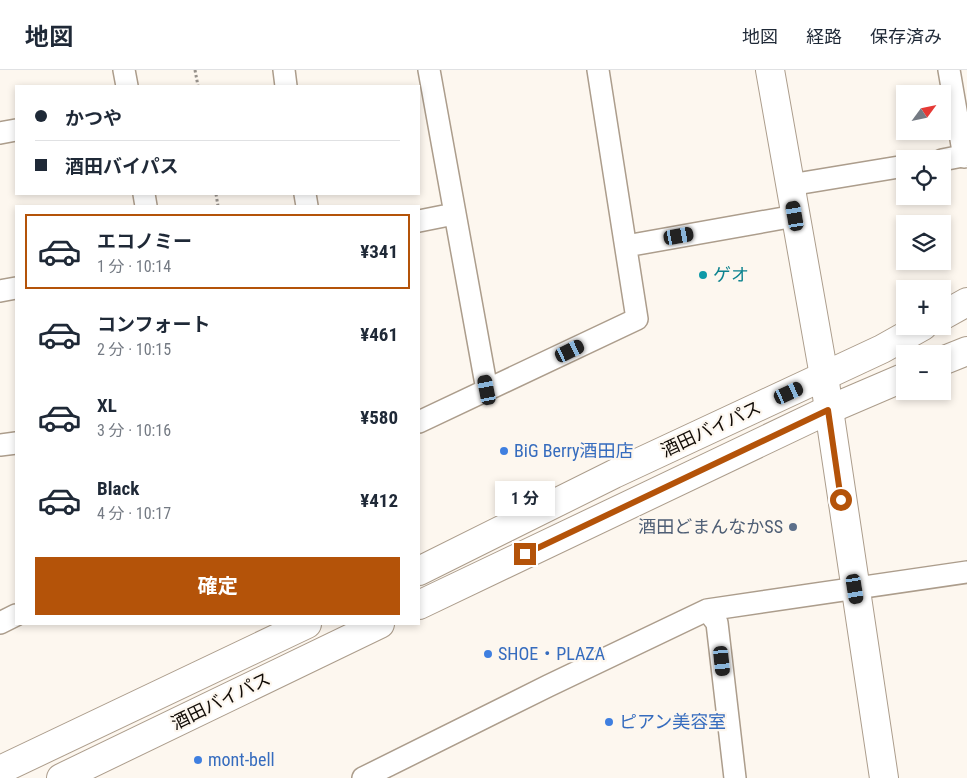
<!DOCTYPE html>
<html lang="ja">
<meta charset="utf-8">
<style>
:root{--surface:#fff;--page:#f2f2f3;--text:#1f2937;--muted:#747a83;--line:#e0e1e3;--accent:#b45309}
body{margin:0;font-family:"Roboto Condensed","Noto Sans JP",sans-serif;background:var(--page);color:var(--text);height:100vh;display:flex;flex-direction:column;font-size:19px;white-space:nowrap}
*{box-sizing:border-box;margin:0}
p{font-size:16px;color:var(--muted)}
.icon{flex:none;width:28px;height:28px;fill:none;stroke:currentColor;stroke-width:2;stroke-linecap:round;stroke-linejoin:round}
.map{position:relative;flex:1;overflow:hidden}
.details{position:absolute;left:15px;top:135px;width:405px;height:420px;display:flex;flex-direction:column;background:var(--surface);border-radius:0px;box-shadow:0 2px 8px #0003}
.details>*{flex:none}
.guide{position:absolute;left:15px;top:15px;width:405px;height:110px;border-radius:0px;box-shadow:0 2px 8px #0003;display:grid;align-content:center;height:110px;padding:0 20px;background:var(--surface)}
.needle{width:32px;rotate:57deg}
.controls{position:absolute;left:896px;top:15px;display:grid;gap:10px}
.controls a{display:grid;place-items:center;width:55px;height:55px;border-radius:0px;background:var(--surface);box-shadow:0 2px 8px #0003;font-size:25px}
.end{position:absolute;width:22px;height:22px;margin:-11px;border:6px solid #b45309;background:#fff;box-shadow:0 0 0 2px #fff}
.from{border-radius:50%}
.bubble{position:absolute;height:35px;border-radius:0px;background:var(--surface);box-shadow:0 2px 8px #0003;font-size:16px;font-weight:700;line-height:35px;text-align:center}
.car{position:absolute;width:15px;height:30px;margin:-15px -8px;border-radius:6px;box-shadow:0 0 4px 1px #0007;background:linear-gradient(#222 24%,#8ab4d8 0 40%,#222 0 76%,#8ab4d8 0 86%,#222 0)}
.guide b{display:flex;align-items:center;gap:18px;height:48px;font-size:19px}
.guide b+b{border-top:1px solid var(--line)}
.guide i{width:12px;height:12px;background:var(--text)}
ul{padding:9px 0 0;list-style:none}
li{display:flex;align-items:center;gap:15px;height:75px;margin:0 10px 8px;padding:0 10px;border:2px solid transparent;border-radius:0px}
li div{flex:1}
li b{display:block;font-size:19px}
li em{font-style:normal;font-weight:700}
li.selected{border-color:var(--accent)}
li>.icon{width:45px;height:45px;stroke-width:1.5}
.action{display:flex;gap:10px;margin-top:auto;padding:10px 20px}
.action a{flex:1;height:58px;border-radius:0px;background:var(--accent);color:#fff;font-size:20px;font-weight:700;line-height:58px;text-align:center}
header{display:flex;align-items:center;gap:30px;box-sizing:border-box;height:70px;padding:0 25px;background:var(--surface);border-bottom:1px solid var(--line)}
header strong{font-size:24px}
nav{display:flex;gap:28px;margin-inline-start:auto;font-size:18px}
.map>svg:first-child{display:block}
.lines{fill:none;stroke-linecap:round;stroke-linejoin:round}
.street-casing{stroke:#ac9d8c;stroke-width:24}
.secondary-casing{stroke:#ac9d8c;stroke-width:30}
.highway-casing{stroke:#ac9d8c;stroke-width:30}
.path{stroke:#97918b;stroke-width:3;stroke-dasharray:2.5 2.5;stroke-linecap:butt}
.street{stroke:#fff;stroke-width:21}
.secondary{stroke:#fff;stroke-width:28}
.highway{stroke:#fff;stroke-width:28}
.route{stroke:#b45309;stroke-width:6}
.culture-dot{fill:#0f9aa8;stroke:#fdf7ef;stroke-width:2}
.shop-dot{fill:#3f7fe0;stroke:#fdf7ef;stroke-width:2}
.service-dot{fill:#5c6f8a;stroke:#fdf7ef;stroke-width:2}
.labels{text-anchor:middle;stroke-width:4.5;stroke-linejoin:round;paint-order:stroke}
.culture-label{font-size:18px;fill:#0d838f;stroke:#fdf7ef;text-anchor:start}
.street-label{font-size:18px;fill:#110b06;stroke:#fdf7ef}
.shop-label{font-size:18px;fill:#366cbe;stroke:#fdf7ef;text-anchor:start}
.service-label{font-size:18px;fill:#4e5e75;stroke:#fdf7ef;text-anchor:end}
</style>
<header>
<strong>地図</strong>
<nav><a>地図</a><a>経路</a><a>保存済み</a></nav>
</header>
<div class="map">
<svg width="967" height="708" viewBox="0 0 967 708">
<rect width="100%" height="100%" fill="#fdf7ef"/>
<g class="lines">
<g class="street-casing">
<path id="street" d="M 124,0 L 127,16
M 284,0 L 286,16
M 429,0 L 487,320
M 949,0 L 964,87
M 0,63 L 16,60
M 942,90 L 967,85
M 790,115 L 905,96
M 144,124 L 146,136
M 305,124 L 307,136
M 419,151 L 454,144
M 626,176 L 795,146
M 0,221 L 16,218
M 419,352 L 637,249 L 598,0
M 0,375 L 16,373
M 707,540 L 717,553 L 735,708
M 0,553 L 16,545
M 363,708 L 548,616 L 707,540 L 967,502"/>
</g>
<g class="secondary-casing">
<path id="secondary" d="M 770,0 L 824,306 L 884,708"/>
</g>
<g class="highway-casing">
<path id="highway" d="M 942,246 L 967,232
M 942,291 L 967,281
M 419,501 L 614,404 L 882,279 L 923,256
M 419,535 L 828,340 L 905,307
M 0,700 L 307,554
M 61,708 L 380,554"/>
</g>
<path class="path" d="M 195,0 L 198,16
M 216,124 L 218,136"/>
<use href="#street" class="street"/>
<use href="#secondary" class="secondary"/>
<use href="#highway" class="highway"/>
</g>
<g class="lines">
<path class="route" d="M 525,484 L 828,340 L 841,430"/>
</g>
<circle class="culture-dot" cx="703" cy="205" r="5"/>
<g class="shop-dot">
<circle cx="504" cy="381" r="5"/>
<circle cx="488" cy="584" r="5"/>
<circle cx="609" cy="652" r="5"/>
<circle cx="198" cy="690" r="5"/>
</g>
<circle class="service-dot" cx="793" cy="457" r="5"/>
<g class="labels">
<g class="culture-label">
<text x="713" y="211">ゲオ</text>
</g>
<g class="street-label">
<text transform="translate(711 359) rotate(-25)" y="6">酒田バイパス</text>
<text transform="translate(221 631) rotate(-26)" y="6">酒田バイパス</text>
</g>
<g class="shop-label">
<text x="514" y="387">BiG Berry酒田店</text>
<text x="498" y="590">SHOE・PLAZA</text>
<text x="619" y="658">ピアン美容室</text>
<text x="208" y="696">mont-bell</text>
</g>
<g class="service-label">
<text x="783" y="463">酒田どまんなかSS</text>
</g>
</g>
</svg>
<div class="controls">
<a><svg class="needle" viewBox="-14 -14 28 28"><path d="M0-13l5 13h-10z" fill="#e53935"/><path d="M0 13l5-13h-10z" fill="#747a83"/></svg></a>
<a><svg class="icon" aria-label="locate" viewBox="0 0 24 24"><circle cx="12" cy="12" r="6"/><path d="M12 2v4M12 18v4M2 12h4M18 12h4"/></svg></a>
<a><svg class="icon" aria-label="layers" viewBox="0 0 24 24"><path d="M12 4l9 5-9 5-9-5zM3 14l9 5 9-5"/></svg></a>
<a>+</a>
<a>−</a>
</div>
<i class="end from" style="left:841px;top:430px"></i>
<i class="end" style="left:525px;top:484px"></i>
<div class="bubble" style="left:495px;top:411px;width:60px">1 分</div>
<i class="car" style="left:795px;top:146px;rotate:350deg"></i>
<i class="car" style="left:679px;top:166px;rotate:80deg"></i>
<i class="car" style="left:570px;top:281px;rotate:64deg"></i>
<i class="car" style="left:487px;top:320px;rotate:349deg"></i>
<i class="car" style="left:789px;top:323px;rotate:65deg"></i>
<i class="car" style="left:855px;top:519px;rotate:171deg"></i>
<i class="car" style="left:722px;top:591px;rotate:174deg"></i>
<div class="guide">
<b><i class="from"></i>かつや</b>
<b><i></i>酒田バイパス</b>
</div>
<section class="details">
<ul>
<li class="selected"><svg class="icon" aria-label="car" viewBox="0 0 24 24"><path d="M5 17H2v-5l4-1 3-4h7l3 4 3 1v5h-3M9 17h6M6 11h13"/><circle cx="7" cy="17" r="2"/><circle cx="17" cy="17" r="2"/></svg><div><b>エコノミー</b><p>1 分 · 10:14</p></div><em>¥341</em></li>
<li><svg class="icon" aria-label="car" viewBox="0 0 24 24"><path d="M5 17H2v-5l4-1 3-4h7l3 4 3 1v5h-3M9 17h6M6 11h13"/><circle cx="7" cy="17" r="2"/><circle cx="17" cy="17" r="2"/></svg><div><b>コンフォート</b><p>2 分 · 10:15</p></div><em>¥461</em></li>
<li><svg class="icon" aria-label="car" viewBox="0 0 24 24"><path d="M5 17H2v-5l4-1 3-4h7l3 4 3 1v5h-3M9 17h6M6 11h13"/><circle cx="7" cy="17" r="2"/><circle cx="17" cy="17" r="2"/></svg><div><b>XL</b><p>3 分 · 10:16</p></div><em>¥580</em></li>
<li><svg class="icon" aria-label="car" viewBox="0 0 24 24"><path d="M5 17H2v-5l4-1 3-4h7l3 4 3 1v5h-3M9 17h6M6 11h13"/><circle cx="7" cy="17" r="2"/><circle cx="17" cy="17" r="2"/></svg><div><b>Black</b><p>4 分 · 10:17</p></div><em>¥412</em></li>
</ul>
<div class="action"><a>確定</a></div>
</section>
</div>
